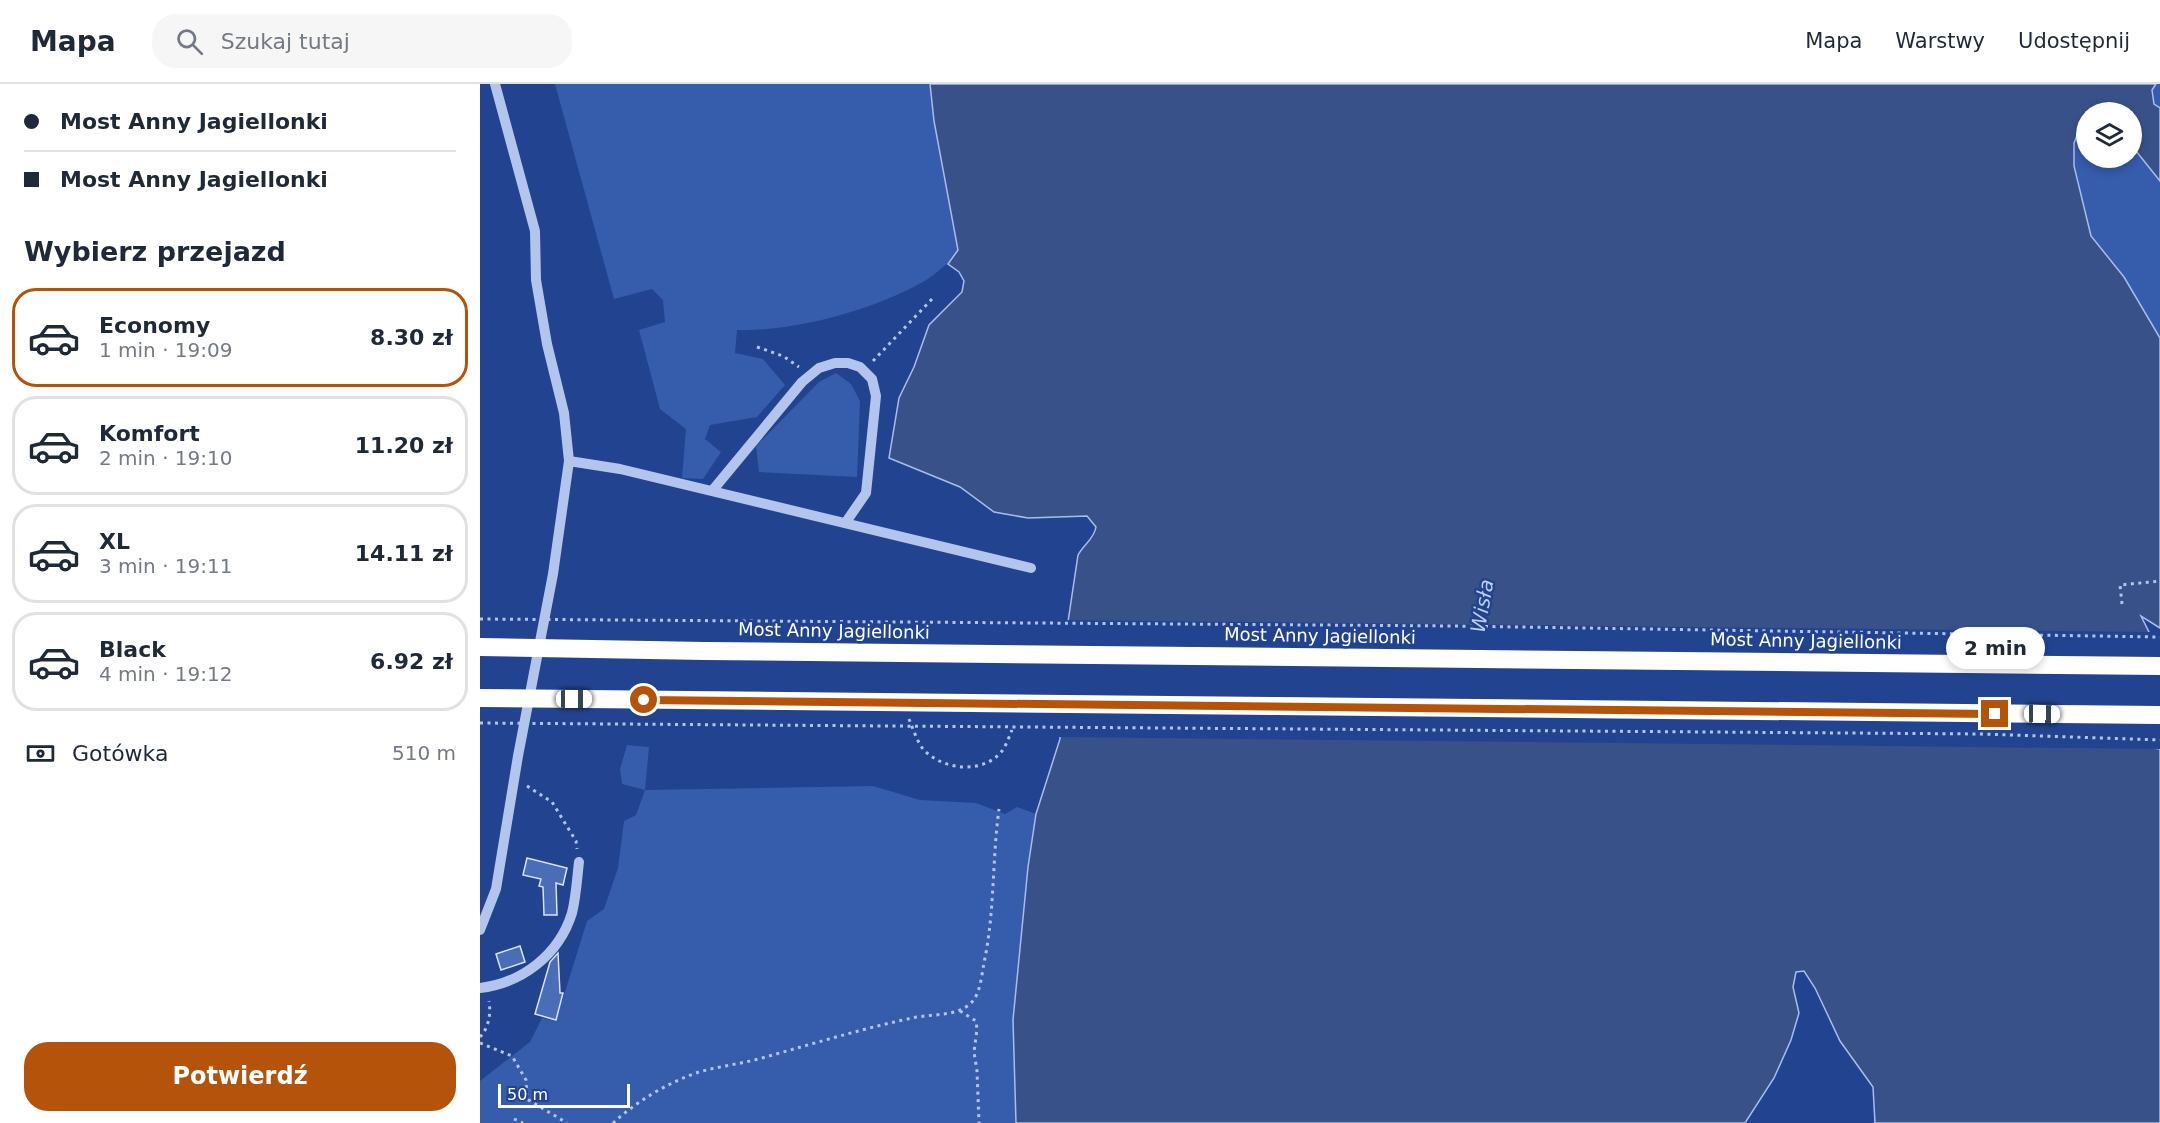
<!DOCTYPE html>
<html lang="pl">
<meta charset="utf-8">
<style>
:root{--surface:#fff;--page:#f6f6f7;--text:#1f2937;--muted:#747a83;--line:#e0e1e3;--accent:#b45309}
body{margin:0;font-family:"DejaVu Sans",sans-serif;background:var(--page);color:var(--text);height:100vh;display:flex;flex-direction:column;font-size:22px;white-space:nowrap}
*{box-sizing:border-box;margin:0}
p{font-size:20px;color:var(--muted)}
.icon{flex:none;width:33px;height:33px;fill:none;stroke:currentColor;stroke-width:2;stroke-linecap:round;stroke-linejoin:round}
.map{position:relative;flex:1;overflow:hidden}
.sheet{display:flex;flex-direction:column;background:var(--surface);width:480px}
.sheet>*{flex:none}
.guide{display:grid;align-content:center;height:132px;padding:0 24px;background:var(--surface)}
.fabs{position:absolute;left:1596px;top:18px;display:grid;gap:12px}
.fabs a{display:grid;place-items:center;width:66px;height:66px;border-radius:50%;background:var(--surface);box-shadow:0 3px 9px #0003;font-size:30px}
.scale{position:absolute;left:18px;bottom:15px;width:132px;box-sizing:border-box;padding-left:6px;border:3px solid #fff;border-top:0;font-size:16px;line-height:21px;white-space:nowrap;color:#fff;-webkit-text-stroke:4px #22438f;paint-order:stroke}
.end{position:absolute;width:27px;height:27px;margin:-14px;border:8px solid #b45309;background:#fff;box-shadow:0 0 0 3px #fff}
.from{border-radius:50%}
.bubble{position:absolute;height:42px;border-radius:21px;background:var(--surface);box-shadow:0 3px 9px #0003;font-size:20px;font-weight:700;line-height:42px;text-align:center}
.car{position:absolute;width:18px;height:36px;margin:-18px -9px;border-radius:8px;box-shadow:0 0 4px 2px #0007;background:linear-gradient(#fff 24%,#345 0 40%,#fff 0 76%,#345 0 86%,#fff 0)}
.guide b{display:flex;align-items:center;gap:21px;height:57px;font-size:22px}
.guide b+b{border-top:2px solid var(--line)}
.guide i{width:15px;height:15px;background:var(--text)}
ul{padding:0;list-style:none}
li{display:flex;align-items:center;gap:18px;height:99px;margin:0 12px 9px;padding:0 12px;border:3px solid var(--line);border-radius:24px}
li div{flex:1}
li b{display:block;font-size:22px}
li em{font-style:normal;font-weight:700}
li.on{border-color:var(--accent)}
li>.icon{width:54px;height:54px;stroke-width:1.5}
h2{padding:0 24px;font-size:27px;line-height:72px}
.pay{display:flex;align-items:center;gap:15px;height:66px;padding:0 24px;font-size:22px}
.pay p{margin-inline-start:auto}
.action{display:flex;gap:12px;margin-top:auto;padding:12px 24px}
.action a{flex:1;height:69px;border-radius:24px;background:var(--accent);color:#fff;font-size:24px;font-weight:700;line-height:69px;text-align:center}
header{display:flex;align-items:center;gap:36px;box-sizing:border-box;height:84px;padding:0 30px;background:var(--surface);border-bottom:2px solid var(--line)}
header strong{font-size:28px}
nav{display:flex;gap:33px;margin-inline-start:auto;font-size:21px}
.search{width:420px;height:54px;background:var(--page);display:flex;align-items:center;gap:15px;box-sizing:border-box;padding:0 21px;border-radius:24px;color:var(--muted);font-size:22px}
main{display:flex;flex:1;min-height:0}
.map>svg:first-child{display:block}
.green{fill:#365cac}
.water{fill:#395189;stroke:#a7beed;stroke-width:1.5}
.pier{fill:#22438f}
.building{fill:#4b6cb6;stroke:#d8e2f9;stroke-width:1.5}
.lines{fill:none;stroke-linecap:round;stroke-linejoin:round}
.path{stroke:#b3c5ec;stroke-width:3;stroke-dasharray:3 4.5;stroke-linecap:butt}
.minor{stroke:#b3c5ec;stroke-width:10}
.highway{stroke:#fff;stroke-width:18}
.path-bridge{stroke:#b3c5ec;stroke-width:3;stroke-dasharray:3 4.5;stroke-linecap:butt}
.highway-bridge{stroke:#fff;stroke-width:18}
.route{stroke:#b45309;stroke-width:8}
.labels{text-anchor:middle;stroke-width:5;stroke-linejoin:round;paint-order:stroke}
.street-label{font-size:18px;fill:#fff;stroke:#22438f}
.water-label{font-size:20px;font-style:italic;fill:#bfcff3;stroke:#22438f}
</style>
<header>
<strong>Mapa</strong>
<div class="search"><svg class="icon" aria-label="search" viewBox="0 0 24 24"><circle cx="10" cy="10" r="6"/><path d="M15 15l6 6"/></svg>Szukaj tutaj</div>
<nav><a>Mapa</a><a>Warstwy</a><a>Udostępnij</a></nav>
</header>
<main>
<section class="sheet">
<div class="guide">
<b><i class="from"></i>Most Anny Jagiellonki</b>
<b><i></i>Most Anny Jagiellonki</b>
</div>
<h2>Wybierz przejazd</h2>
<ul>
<li class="on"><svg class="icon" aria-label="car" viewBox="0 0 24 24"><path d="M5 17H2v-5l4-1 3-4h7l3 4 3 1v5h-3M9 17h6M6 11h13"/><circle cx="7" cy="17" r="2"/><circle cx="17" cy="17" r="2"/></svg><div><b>Economy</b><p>1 min · 19:09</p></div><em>8.30 zł</em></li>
<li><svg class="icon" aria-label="car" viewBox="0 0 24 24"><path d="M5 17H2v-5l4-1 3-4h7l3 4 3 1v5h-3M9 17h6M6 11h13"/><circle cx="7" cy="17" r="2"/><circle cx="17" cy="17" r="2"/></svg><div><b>Komfort</b><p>2 min · 19:10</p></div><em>11.20 zł</em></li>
<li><svg class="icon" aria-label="car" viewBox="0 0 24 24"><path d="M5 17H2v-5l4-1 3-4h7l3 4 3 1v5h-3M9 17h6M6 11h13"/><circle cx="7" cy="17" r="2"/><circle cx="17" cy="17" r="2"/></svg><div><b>XL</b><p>3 min · 19:11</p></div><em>14.11 zł</em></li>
<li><svg class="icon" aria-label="car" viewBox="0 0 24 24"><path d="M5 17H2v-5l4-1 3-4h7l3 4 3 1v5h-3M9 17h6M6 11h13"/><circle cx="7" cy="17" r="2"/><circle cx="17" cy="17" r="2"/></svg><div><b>Black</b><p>4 min · 19:12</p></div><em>6.92 zł</em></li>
</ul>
<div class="pay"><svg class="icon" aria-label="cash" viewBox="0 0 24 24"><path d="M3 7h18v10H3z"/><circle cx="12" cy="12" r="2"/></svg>Gotówka<p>510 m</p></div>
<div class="action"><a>Potwierdź</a></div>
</section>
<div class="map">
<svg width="1680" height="1039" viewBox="0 0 1680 1039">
<rect width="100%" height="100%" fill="#22438f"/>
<path class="green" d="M 75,0 L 522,0 L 484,197 L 479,188 L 467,180 C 459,186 451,194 441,199 C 393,226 313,248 257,246 L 255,269 L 283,275 L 305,301 L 277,333 L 230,341 L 225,355 L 241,368 L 223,395 L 202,394 L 206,345 L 180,325 L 159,246 L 185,238 L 183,216 L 172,205 L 134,215 Z
M 1670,0 L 1680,0 L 1680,297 L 1607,198 L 1594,82 L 1594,59 L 1610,14 L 1606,28 L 1606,74 L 1652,74 L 1652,34 Z
M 356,289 L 371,300 L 380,317 L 377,393 L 279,388 L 276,362 L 339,298 Z
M 147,661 L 169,663 L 165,706 L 393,702 L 440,716 L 496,719 L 525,730 L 537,723 L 556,730 L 548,783 L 533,936 L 536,1039 L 0,1039 L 0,997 L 50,958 L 62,934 L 76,937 L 107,837 L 124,825 L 138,784 L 144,737 L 156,731 L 165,706 L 142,700 L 140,685 Z"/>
<path class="water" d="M 450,0 L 1676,0 L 1672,6 L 1674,20 L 1680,24 L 1680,97 L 1652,62 L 1652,28 L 1606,28 L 1606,35 L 1600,44 L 1594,59 L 1594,82 L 1611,152 L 1644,193 L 1680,254 L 1680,544 L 1661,532 L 1669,548 L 1674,664 L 1680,665 L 1680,1039 L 1395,1039 L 1393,1003 L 1360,957 L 1335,904 L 1324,887 L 1316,888 L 1313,903 L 1319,929 L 1311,956 L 1294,994 L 1265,1039 L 536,1039 L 533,936 L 548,783 L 556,730 L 580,655 L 579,598 L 598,471 C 604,460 614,455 616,443 L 607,432 L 548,434 L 514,428 L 480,403 L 409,374 L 419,314 L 434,283 L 449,241 L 482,208 L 484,197 L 479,188 L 468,180 L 478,166 L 454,37 Z"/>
<path class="pier" d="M 585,536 L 1672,548 L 1677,662 L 1680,662 L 1680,665 L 577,653 L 576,598 Z"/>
<path class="building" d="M 47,774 L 87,784 L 83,801 L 76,799 L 77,831 L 64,831 L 63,803 L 59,802 L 61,795 L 43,791 Z
M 40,862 L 45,878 L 21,886 L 16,870 Z
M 78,869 L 80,909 L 83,909 L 76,936 L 55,930 L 70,878 Z"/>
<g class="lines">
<path class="path" d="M 277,263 L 303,272 L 319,283
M 393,277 L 452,215
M 1642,520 L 1640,501 L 1680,497
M 429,635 C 433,645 437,657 443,665 C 462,686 503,691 522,667 C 526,662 529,653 532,646
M 47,702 L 72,718 L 96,757 L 97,765
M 480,927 L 496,937 L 497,945 L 494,968 L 497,987 L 499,1039
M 0,953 C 9,943 11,930 9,917
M 0,959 L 32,972 L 46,996 L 47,1015 L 87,1039
M 34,1035 L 43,1039
M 133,1039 C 157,1017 189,998 219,988 C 240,982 261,980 282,974 C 332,960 381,945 432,934 C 454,929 487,934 497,910 C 501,901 502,889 504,879 C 515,827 512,776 519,725"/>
<path class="minor" d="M 89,377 L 140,385 L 551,484
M 232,407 L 322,298 L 339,284 L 355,279 L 368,279 L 380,283 L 392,295 L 396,312 L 386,409 L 366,438
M 0,846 L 16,805 L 38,672 L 73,490 L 89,377 L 84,329 L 67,260 L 56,196 L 55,147 L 15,0
M 0,904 C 42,899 79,871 92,829 C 96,813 97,795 99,778"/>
<path class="highway" d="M 225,567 L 1680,582
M 796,622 L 1680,631"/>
<path class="path-bridge" d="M 0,535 L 974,542 L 1680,553
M 0,639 L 1503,650 L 1680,656"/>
<path class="highway-bridge" d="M 0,563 L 225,567
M 0,614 L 796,622"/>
</g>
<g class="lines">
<path class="route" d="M 164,616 L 1515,630"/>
</g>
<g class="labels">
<g class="street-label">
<text transform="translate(354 547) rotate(1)" y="6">Most Anny Jagiellonki</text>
<text transform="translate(840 552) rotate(1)" y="6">Most Anny Jagiellonki</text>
<text transform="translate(1326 557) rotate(1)" y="6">Most Anny Jagiellonki</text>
</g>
<g class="water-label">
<text transform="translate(1002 522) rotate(-80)" y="7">Wisła</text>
</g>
</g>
</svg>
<div class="fabs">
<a><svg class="icon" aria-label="layers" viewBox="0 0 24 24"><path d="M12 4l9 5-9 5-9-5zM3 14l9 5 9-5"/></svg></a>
</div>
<div class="scale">50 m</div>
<i class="end from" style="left:164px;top:616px"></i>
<i class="end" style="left:1515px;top:630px"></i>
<div class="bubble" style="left:1466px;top:543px;width:99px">2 min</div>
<i class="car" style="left:94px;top:615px;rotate:90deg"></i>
<i class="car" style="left:1562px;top:630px;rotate:91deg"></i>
</div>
</main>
